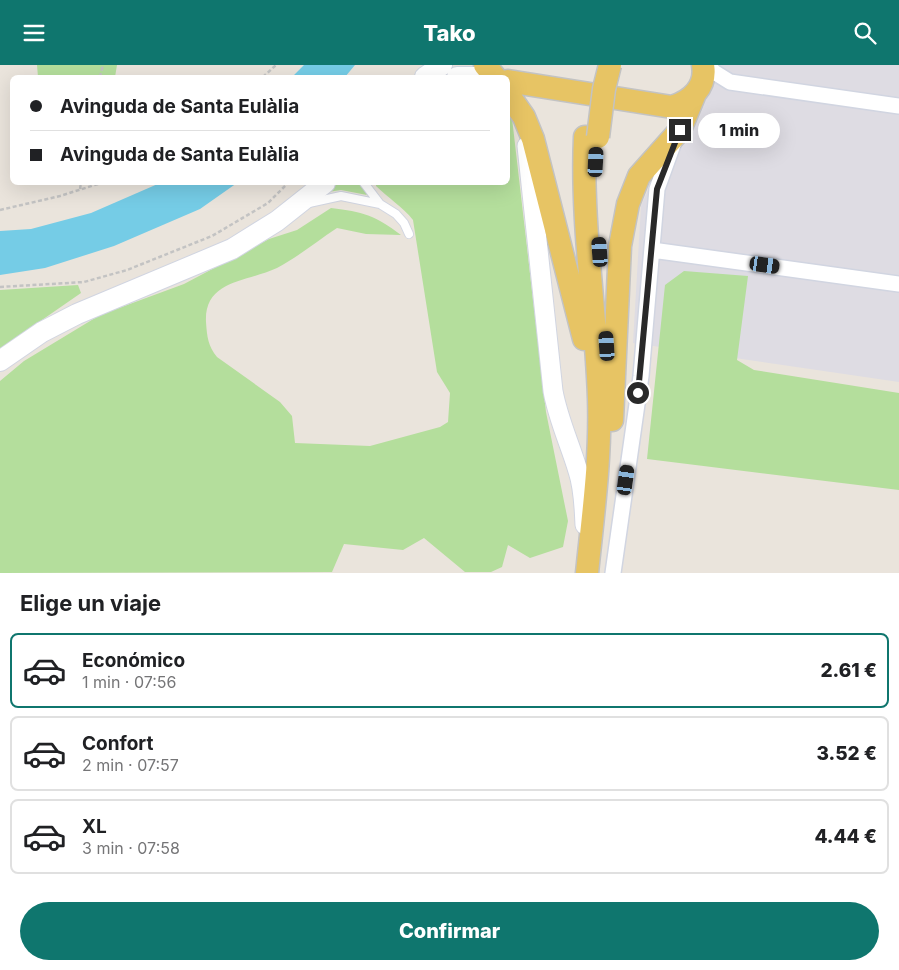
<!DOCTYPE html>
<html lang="es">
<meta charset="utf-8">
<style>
:root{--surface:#fff;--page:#f2f2f2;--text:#202124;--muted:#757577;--line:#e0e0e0;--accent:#0f766e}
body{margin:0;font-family:Inter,sans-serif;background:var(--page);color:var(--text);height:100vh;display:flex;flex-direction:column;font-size:19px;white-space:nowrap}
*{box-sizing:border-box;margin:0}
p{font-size:16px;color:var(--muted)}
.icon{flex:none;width:28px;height:28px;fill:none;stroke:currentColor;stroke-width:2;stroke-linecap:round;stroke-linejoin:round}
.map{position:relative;height:508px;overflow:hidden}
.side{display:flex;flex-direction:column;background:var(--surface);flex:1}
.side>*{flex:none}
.top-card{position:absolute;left:10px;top:10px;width:500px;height:110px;border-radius:8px;box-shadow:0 5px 20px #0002;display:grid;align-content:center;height:110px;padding:0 20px;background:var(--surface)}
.end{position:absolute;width:22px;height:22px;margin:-11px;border:6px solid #292929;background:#fff;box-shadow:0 0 0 2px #fff}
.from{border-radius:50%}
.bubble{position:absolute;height:35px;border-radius:18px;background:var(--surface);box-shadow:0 5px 20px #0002;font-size:16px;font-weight:800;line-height:35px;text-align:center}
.car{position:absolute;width:15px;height:30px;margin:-15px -8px;border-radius:6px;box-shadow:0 0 4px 1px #0007;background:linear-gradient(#222 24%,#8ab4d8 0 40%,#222 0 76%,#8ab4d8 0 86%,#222 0)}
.top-card b{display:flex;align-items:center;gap:18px;height:48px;font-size:19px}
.top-card b+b{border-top:1px solid var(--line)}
.top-card i{width:12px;height:12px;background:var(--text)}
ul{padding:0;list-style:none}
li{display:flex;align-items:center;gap:15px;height:75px;margin:0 10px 8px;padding:0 10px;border:2px solid var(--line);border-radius:8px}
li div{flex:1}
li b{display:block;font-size:19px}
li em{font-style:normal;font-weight:800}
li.active{border-color:var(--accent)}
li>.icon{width:45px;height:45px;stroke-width:1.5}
h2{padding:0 20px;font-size:22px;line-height:60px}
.button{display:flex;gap:10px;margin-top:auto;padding:10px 20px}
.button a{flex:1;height:58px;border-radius:30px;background:var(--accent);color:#fff;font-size:20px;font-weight:800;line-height:58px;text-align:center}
header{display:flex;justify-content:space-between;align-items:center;height:65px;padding:0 20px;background:var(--accent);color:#fff;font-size:22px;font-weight:800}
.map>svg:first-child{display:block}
.industrial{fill:#dedce3}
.green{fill:#b4de9c}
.water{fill:#75cce6}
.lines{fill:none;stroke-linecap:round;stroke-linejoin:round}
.service-casing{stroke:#d1d5e1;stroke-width:10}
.minor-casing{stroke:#d1d5e1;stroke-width:18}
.tertiary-casing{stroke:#d1d5e1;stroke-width:21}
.secondary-casing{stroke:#d1d5e1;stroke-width:22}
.primary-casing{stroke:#c3c3c3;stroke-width:25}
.path{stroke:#c3c3c3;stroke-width:2.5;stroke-dasharray:4 2.5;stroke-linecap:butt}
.service{stroke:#fff;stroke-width:8}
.minor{stroke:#fff;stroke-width:15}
.tertiary{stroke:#fff;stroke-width:19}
.secondary{stroke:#fff;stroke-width:20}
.primary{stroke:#e7c464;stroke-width:22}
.primary-bridge-casing{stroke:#c3c3c3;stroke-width:25;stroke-linecap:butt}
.primary-bridge{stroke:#e7c464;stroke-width:22}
.route{stroke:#292929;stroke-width:6}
</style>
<header><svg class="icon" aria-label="menu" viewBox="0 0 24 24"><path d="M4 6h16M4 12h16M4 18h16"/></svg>Tako<svg class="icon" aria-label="search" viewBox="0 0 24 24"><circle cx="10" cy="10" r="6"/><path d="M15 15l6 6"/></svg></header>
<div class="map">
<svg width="899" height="508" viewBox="0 0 899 508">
<rect width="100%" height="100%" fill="#eae4dc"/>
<path class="industrial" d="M 701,0 L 899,0 L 899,317 L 633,278 L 641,141 Z"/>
<path class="green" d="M 37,0 L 117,0 L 115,12 L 38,12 Z
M 508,48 L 512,53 L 546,347 L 568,456 L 563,482 L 530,493 L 508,480 L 502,502 L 491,507 L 465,507 L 424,473 L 403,485 L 344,479 L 332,507 L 0,508 L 0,316 L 24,296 L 100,250 L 184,219 L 269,174 L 297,165 L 331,143 C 363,147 375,150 401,170 L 366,169 L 337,163 C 317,176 298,192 277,203 C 247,217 204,215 206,257 C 207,272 208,281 217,292 L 280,337 L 292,351 L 295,378 L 370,381 L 440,362 L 448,357 L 450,328 L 437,307 L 413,155 C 403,142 388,133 376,121 L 376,118 L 508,118 Z
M 337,118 L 360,118 L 367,130 L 341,125 L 328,127 Z
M 684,206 L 748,211 L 737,295 L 754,305 L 899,328 L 899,425 L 647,394 L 665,220 Z
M 78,220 L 81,228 L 0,284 L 0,225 Z"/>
<path class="water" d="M 304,0 L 355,0 L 345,12 L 292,12 Z
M 160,118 L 237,118 L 200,144 L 114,181 L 45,203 L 0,210 L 0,166 L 31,164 L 91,148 Z"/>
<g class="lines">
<g class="service-casing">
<path id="service" d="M 364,118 L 380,139
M 309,138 L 341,131 L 380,139 L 396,149 L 404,158 L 409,169"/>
</g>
<g class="minor-casing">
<path id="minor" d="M 707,0 L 714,7 L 730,17 L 899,41
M 652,185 L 899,219
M 613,508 L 641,311 L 657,124 L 674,77"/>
</g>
<g class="tertiary-casing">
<path id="tertiary" d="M 527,81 L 553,326 C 558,354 570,379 578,406 C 584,424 584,442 585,460"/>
</g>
<g class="secondary-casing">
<path id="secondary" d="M 425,12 L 442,0
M 457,12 L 479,12
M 0,296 L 42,267 L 77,249 L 232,184 L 277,156 L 325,118"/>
</g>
<g class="primary-casing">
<path id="primary" d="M 485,0 L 495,12
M 508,16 L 672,42 C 691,36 707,22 703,0
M 508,29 L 524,52 L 533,74 L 584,274
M 585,72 C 581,159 596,246 599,333 C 601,392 593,449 587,508
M 612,355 L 620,181 L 628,139 L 639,111 L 680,65 L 694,31"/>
</g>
<path class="path" d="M 100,12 L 103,0
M 263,12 L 276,0
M 80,124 L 81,118
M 0,145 L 60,131 L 101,118
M 0,222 L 84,217 L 127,205 L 212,171 L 268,138 L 288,118"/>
<use href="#service" class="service"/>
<use href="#minor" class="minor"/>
<use href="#tertiary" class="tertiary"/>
<use href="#secondary" class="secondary"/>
<use href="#primary" class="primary"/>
<g class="primary-bridge-casing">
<path id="primary-bridge" d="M 598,72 L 604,24 L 610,0"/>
</g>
<use href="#primary-bridge" class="primary-bridge"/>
</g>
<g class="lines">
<path class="route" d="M 638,328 L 657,124 L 680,65"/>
</g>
</svg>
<i class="end from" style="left:638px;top:328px"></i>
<i class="end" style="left:680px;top:65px"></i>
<div class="bubble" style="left:698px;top:48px;width:82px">1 min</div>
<i class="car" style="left:596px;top:97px;rotate:3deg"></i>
<i class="car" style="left:600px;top:187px;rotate:356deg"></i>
<i class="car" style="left:765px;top:200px;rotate:98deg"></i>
<i class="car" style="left:607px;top:281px;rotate:356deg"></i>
<i class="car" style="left:626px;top:415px;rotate:8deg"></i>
<div class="top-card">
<b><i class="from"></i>Avinguda de Santa Eulàlia</b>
<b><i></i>Avinguda de Santa Eulàlia</b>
</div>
</div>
<section class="side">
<h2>Elige un viaje</h2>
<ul>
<li class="active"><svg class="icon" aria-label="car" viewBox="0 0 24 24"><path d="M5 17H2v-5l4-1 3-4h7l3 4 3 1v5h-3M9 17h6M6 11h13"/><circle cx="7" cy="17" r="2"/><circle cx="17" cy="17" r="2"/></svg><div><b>Económico</b><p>1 min · 07:56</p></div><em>2.61 €</em></li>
<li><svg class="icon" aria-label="car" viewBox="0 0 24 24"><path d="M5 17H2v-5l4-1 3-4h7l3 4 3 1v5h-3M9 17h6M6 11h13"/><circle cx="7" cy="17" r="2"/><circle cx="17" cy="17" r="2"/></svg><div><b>Confort</b><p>2 min · 07:57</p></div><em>3.52 €</em></li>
<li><svg class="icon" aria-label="car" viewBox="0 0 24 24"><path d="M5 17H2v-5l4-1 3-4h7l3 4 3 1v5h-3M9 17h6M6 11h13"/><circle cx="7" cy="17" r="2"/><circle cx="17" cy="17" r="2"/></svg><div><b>XL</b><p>3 min · 07:58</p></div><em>4.44 €</em></li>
</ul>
<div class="button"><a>Confirmar</a></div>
</section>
